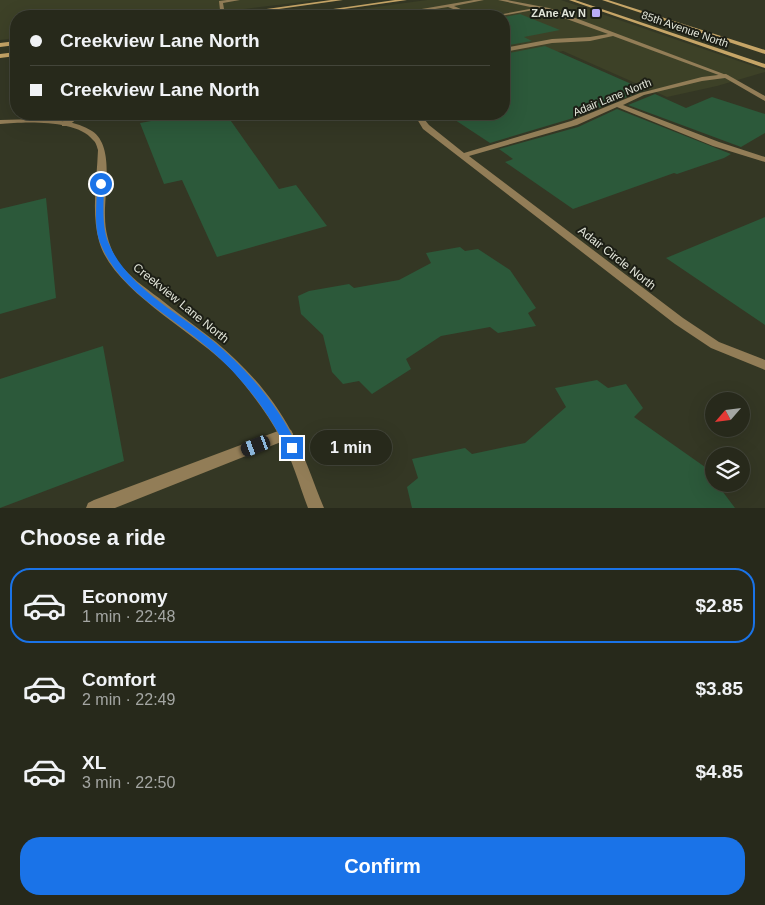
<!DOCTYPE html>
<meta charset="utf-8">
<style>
:root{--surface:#27291b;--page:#333528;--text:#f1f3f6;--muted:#a4a6a3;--line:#43453a;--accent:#1a73e8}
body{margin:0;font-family:Arial,sans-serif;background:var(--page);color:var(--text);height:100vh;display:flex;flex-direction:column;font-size:19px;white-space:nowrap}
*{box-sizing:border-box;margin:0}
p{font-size:16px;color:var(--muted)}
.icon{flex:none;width:28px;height:28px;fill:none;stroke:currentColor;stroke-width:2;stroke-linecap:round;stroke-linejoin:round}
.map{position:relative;height:508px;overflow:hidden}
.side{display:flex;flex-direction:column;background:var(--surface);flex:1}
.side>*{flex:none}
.hud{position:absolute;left:10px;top:10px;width:500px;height:110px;border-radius:20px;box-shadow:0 5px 20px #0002,0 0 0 1px var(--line);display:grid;align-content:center;height:110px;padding:0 20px;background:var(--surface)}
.needle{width:32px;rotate:242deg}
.buttons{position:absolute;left:705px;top:392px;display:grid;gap:10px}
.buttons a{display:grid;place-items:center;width:45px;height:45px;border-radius:50%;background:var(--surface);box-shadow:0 5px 20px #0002,0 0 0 1px var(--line);font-size:25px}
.end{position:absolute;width:22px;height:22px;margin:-11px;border:6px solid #1a73e8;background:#fff;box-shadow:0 0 0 2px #fff}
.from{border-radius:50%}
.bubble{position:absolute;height:35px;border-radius:18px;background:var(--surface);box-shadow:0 5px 20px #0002,0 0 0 1px var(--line);font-size:16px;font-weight:700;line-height:35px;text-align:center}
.car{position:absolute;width:15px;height:30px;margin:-15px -8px;border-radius:6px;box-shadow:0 0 4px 1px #0007;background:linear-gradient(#222 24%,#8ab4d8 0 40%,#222 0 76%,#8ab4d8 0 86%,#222 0)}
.hud b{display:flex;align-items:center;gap:18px;height:48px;font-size:19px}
.hud b+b{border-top:1px solid var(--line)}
.hud i{width:12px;height:12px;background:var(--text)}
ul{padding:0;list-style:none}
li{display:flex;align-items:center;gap:15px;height:75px;margin:0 10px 8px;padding:0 10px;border:2px solid transparent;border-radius:20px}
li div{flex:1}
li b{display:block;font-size:19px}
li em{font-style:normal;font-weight:700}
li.active{border-color:var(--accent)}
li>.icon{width:45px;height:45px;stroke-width:1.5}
h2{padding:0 20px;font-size:22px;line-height:60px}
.button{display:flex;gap:10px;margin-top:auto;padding:10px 20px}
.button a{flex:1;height:58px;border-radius:20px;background:var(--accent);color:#fff;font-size:20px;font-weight:700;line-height:58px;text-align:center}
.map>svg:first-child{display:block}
.built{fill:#3d4127}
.building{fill:#2c593a}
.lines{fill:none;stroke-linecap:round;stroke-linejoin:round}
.service{fill:#927d57;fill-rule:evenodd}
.minor{fill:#927d57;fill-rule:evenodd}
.secondary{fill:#c6a567;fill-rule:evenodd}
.route{fill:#1a73e8}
.poi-dot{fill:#b8abf7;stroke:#1c1e15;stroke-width:2}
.labels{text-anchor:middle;stroke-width:4;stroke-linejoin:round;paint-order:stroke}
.far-poi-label{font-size:11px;font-weight:bold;fill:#e2e5d9;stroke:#1c1e15;text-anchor:end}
.far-street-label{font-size:11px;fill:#e2e5d9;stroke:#1c1e15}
.street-label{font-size:12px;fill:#e2e5d9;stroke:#1c1e15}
</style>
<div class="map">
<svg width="765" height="508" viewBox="0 0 765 508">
<rect width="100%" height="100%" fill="#343724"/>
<path class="built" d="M 0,0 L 318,0 L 186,16 L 16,16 L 16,38 L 0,40 Z
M 427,0 L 561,0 L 765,70 L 765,72 L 717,86 L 667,97 L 563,51 L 504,63 L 504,16 L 310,16 Z"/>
<path class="building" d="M 520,14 L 560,30 L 524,37 L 532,41 L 504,46 L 504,17 Z
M 545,46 L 645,90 L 570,119 L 490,143 L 446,114 L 504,114 L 504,54 Z
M 655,94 L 686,108 L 712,97 L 765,114 L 765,133 L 741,147 L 628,105 Z
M 617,109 L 731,154 L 724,158 L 677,174 L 674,173 L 573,209 L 505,162 L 513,159 L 499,149 L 578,127 Z
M 190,114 L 226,114 L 279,189 L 296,185 L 327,226 L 217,257 L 182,180 L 164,184 L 140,123 Z
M 46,198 L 56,298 L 0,314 L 0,209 Z
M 765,217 L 765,325 L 666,258 Z
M 460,247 L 465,251 L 478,249 L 510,270 L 536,308 L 528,313 L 536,326 L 498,333 L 490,327 L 441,336 L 406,359 L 411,369 L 372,394 L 359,381 L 343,384 L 332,372 L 323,335 L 301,314 L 298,296 L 309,291 L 349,284 L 354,288 L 399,280 L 431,263 L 426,253 Z
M 103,346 L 124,461 L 0,508 L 0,379 Z
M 597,380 L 608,388 L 626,384 L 643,408 L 634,417 L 705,467 L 714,479 L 714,484 L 717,484 L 735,508 L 412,508 L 407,487 L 418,478 L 412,459 L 465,448 L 472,454 L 525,443 L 566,407 L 555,388 Z"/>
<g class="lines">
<path class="service" d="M 227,0 L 240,0 L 223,3 L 224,9 L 231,15 L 230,16 L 220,10 L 219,1 Z
M 474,0 L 484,0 L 454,6 L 476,16 L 471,16 L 448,7 L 390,16 L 381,16 Z
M 498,0 L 507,0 L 549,8 L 729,76 L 724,77 L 613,36 L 590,41 L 552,43 L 504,52 L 504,48 L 552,39 L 590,37 L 608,34 L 539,9 L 501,16 L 492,16 L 535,8 Z
M 76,114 L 83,114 L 68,126 L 62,126 L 62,122 Z
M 286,428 L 291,430 L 293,434 L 291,438 L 115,508 L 86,508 L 88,503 L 94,500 Z"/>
<path class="minor" d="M 726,74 L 765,96 L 765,101 L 725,78 L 702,81 L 644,95 L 623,105 L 719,142 L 765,157 L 765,162 L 713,146 L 617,107 L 577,125 L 469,156 L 683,318 L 719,342 L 765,360 L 765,370 L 711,348 L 675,324 L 423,129 L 414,114 L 420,114 L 429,125 L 464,153 L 571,121 L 640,93 L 702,77 Z
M 37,119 C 55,120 77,121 92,131 C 115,146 104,192 105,217 C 105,232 110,250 119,263 C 130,277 144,287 159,298 C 177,313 197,327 216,342 C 245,366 273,397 291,431 C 305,455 313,482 324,508 L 308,508 C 299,484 292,459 280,437 C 268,414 248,388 231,369 C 195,332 112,290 99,241 C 91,212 97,179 98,150 C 97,147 96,142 93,140 C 76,119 24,122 0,124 L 0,120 Z"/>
<path class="secondary" d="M 331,0 L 343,0 L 228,16 L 217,16 Z
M 395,0 L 407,0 L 295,16 L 285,16 Z
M 569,0 L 575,0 L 765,64 L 765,68 Z
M 602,0 L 608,0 L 765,50 L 765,54 Z
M 16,41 L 16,45 L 0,47 L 0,43 Z
M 16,52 L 16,56 L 0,58 L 0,54 Z"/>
</g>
<path class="route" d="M 101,182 L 104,184 C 104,203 101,226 109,244 C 127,287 179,313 213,341 C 248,370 280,407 298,448 L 296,452 L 292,453 L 288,452 C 269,411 240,375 207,347 C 170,315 120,291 101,245 C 93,227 97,203 97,184 Z"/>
<rect class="poi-dot" x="591" y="8" width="10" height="10" rx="2.5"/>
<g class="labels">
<g class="far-poi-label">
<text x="586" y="17">ZAne Av N</text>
</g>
<g class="far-street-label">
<text transform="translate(685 29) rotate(19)" y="4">85th Avenue North</text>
<text transform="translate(612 97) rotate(-22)" y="4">Adair Lane North</text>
</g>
<g class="street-label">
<text transform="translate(617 258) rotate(38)" y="4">Adair Circle North</text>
<text transform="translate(181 303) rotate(39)" y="4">Creekview Lane North</text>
</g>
</g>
</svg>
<div class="buttons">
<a><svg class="needle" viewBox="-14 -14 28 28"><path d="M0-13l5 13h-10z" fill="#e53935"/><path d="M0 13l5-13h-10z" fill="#a4a6a3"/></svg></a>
<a><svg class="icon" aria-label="layers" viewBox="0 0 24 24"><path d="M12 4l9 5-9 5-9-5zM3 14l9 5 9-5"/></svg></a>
</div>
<i class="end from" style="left:101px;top:184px"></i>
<i class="end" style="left:292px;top:448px"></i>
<div class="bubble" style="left:310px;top:430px;width:82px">1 min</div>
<i class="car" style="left:256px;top:446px;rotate:249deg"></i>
<div class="hud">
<b><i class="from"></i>Creekview Lane North</b>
<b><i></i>Creekview Lane North</b>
</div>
</div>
<section class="side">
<h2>Choose a ride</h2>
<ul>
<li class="active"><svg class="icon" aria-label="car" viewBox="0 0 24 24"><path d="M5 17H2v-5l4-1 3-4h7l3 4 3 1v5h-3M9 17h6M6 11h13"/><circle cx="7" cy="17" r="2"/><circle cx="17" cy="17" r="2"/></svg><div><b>Economy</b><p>1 min · 22:48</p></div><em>$2.85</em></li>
<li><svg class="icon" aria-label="car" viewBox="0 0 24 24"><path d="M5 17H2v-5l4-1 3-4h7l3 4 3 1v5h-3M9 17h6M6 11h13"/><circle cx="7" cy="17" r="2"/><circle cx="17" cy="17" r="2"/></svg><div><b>Comfort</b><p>2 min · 22:49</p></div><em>$3.85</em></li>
<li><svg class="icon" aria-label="car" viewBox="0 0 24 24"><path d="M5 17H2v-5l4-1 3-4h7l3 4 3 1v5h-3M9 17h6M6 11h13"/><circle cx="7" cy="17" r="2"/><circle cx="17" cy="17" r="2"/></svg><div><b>XL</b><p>3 min · 22:50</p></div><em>$4.85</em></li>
</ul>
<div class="button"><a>Confirm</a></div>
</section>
